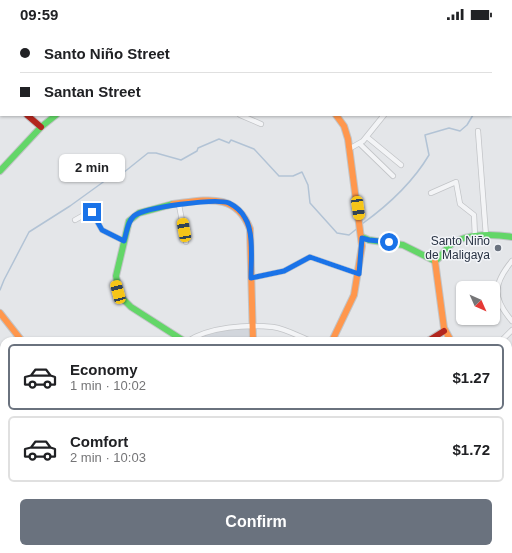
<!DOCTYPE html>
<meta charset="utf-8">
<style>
:root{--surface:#fff;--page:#f6f6f6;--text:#202124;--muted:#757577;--line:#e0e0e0;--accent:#6a727e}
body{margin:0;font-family:Arial,sans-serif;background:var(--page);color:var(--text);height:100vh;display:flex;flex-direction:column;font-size:15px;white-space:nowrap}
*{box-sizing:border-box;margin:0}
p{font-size:13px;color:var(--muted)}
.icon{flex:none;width:22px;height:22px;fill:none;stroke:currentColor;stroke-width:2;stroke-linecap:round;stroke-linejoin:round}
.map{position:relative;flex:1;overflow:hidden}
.panel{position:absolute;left:0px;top:309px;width:512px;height:216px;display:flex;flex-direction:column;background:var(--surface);border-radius:12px 12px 0 0;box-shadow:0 1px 3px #0004}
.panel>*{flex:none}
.guide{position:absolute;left:0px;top:0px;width:512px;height:88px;box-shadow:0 1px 3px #0004;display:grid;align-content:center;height:88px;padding:0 20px;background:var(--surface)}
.needle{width:26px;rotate:135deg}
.controls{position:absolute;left:456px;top:253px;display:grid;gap:8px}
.controls a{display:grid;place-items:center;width:44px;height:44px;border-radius:6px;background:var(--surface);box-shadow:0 1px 3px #0004;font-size:20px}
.end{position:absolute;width:18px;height:18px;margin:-9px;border:5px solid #1a73e8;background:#fff;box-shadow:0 0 0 2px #fff}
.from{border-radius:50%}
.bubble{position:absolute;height:28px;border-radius:6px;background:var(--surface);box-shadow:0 1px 3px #0004;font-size:13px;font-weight:700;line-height:28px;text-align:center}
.car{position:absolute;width:12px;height:24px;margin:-12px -6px;border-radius:5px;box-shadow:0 0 3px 1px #0007;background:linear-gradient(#f5c518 24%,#345 0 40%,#f5c518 0 76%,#345 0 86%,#f5c518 0)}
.guide b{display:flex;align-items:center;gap:14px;height:38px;font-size:15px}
.guide b+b{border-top:1px solid var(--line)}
.guide i{width:10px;height:10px;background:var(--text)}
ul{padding:7px 0 0;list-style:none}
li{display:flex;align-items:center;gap:12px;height:66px;margin:0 8px 6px;padding:0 12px;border:2px solid var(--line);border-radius:6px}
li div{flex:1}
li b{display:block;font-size:15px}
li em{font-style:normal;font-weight:700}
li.active{border-color:var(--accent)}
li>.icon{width:36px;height:36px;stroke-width:1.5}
.cta{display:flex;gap:8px;margin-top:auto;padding:8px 20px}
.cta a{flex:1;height:46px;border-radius:6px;background:var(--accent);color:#fff;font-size:16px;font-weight:700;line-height:46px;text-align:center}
.status{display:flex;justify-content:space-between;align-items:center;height:28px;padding:0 20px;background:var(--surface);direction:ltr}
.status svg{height:11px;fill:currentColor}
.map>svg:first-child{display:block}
.built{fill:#d2d6dc}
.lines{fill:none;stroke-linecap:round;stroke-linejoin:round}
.stream{stroke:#b2c3d5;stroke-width:1.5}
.street-casing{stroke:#c2c4c7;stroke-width:6}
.fast-casing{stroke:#c2c4c7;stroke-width:8}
.slow-casing{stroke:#c2c4c7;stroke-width:8}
.jam-casing{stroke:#c2c4c7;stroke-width:8}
.street{stroke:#f3f4f6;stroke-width:4.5}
.fast{stroke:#63d668;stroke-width:6}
.slow{stroke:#ff974d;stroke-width:6}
.jam{stroke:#b3261e;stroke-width:6}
.route{stroke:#1a73e8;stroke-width:5}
.poi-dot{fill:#6a727e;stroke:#f2f4f8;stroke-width:1.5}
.labels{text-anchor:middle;stroke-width:3;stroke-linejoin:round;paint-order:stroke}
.poi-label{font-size:12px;fill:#293344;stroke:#f2f4f8;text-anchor:end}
</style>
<div class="status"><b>09:59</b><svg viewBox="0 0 49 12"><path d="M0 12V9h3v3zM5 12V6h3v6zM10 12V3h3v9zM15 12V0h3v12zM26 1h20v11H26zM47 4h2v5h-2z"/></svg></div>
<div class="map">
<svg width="512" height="525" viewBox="0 0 512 525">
<rect width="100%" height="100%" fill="#e4e6e9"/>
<path class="built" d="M 253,299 L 253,313 L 207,313 L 204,308 L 222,302 Z
M 512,384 L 512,425 L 508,421 L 508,388 Z"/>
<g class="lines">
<path class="stream" d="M 511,73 L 512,73
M 362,196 C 387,178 413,154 429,127 L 425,107 L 449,100 L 460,103 L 467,97 L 473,87
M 0,262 L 4,252 L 29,204 L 70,178 L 106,152 L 118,149 L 148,125 L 156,125 L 181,132 L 197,123 L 198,120 L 219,111 L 229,115 L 231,112 L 254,121 L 279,148 L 293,148 L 302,144 L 308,157 L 310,175 L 337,205 L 349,207 L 359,199"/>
<g class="street-casing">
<path id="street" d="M 18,0 L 19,1
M 240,0 L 246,1
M 47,1 L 48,0
M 76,1 L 77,0
M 280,1 L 280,0
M 310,1 L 310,0
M 412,1 L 412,0
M 483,1 L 483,0
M 0,17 L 1,18
M 511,55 L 512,54
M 240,87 L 261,96
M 478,103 L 486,208
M 367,109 L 401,137
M 360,116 L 393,148
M 349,121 L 363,113 L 384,87
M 431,165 L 456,154 L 460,176 L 474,187 L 475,209
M 179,177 L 186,214
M 75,192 L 91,183 L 102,202 L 124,213
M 512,233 C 493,256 492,270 512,293
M 251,250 L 284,243 L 310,229 L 359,246
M 188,313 C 209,299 247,296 273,299 C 286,301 298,308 311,313
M 501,313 L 512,302
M 508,383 L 512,379
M 0,489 L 4,481
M 508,489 L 512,493
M 508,504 L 512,498
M 380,521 L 383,525
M 424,521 L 426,525
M 507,521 L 508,525
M 131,525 L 133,521
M 204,525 L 209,521
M 287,525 L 291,521
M 360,525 L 364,521"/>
</g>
<g class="fast-casing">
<path id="fast" d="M 0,62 L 1,62
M 0,143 L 41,99 L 56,87
M 173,176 L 139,185 L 129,193 L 116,248 L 120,268 L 131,279 L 184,313
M 362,209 L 369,212 L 403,217 L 435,233 C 443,228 445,220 453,215 C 468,205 495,206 512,209
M 469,521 L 469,525"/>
</g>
<g class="slow-casing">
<path id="slow" d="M 341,0 L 341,1
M 173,176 C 206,172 236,164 250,201 L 253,313
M 435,233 L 444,300 L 451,313
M 0,285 L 22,313
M 332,313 L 354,267 L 362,218 L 348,111 L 344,98 L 336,87
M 0,342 L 4,339
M 508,431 L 512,435
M 65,521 L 67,525"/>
</g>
<g class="jam-casing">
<path id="jam" d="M 27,87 L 41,99
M 428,313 L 444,303"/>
</g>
<use href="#street" class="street"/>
<use href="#fast" class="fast"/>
<use href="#slow" class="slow"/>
<use href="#jam" class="jam"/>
</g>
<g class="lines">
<path class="route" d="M 92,184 L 102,202 L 124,213 C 127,204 127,194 134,188 C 145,179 216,170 229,175 C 235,178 242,184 245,190 C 254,203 251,234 251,250 L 284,243 L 310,229 L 359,246 L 362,210 L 369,212 L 389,214"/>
</g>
<circle class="poi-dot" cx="498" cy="220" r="4"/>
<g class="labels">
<g class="poi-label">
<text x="490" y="217">Santo Niño<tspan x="490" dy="14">de Maligaya</tspan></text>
</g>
</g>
</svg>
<div class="controls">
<a><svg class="needle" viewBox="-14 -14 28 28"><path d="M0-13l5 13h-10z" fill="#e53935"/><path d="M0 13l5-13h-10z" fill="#757577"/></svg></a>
</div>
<i class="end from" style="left:389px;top:214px"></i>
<i class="end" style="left:92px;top:184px"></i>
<div class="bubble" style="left:59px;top:126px;width:66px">2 min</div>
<i class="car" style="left:358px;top:180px;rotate:172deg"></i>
<i class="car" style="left:184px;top:202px;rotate:350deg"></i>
<i class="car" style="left:118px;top:264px;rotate:345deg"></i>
<div class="guide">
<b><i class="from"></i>Santo Niño Street</b>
<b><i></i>Santan Street</b>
</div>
<section class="panel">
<ul>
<li class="active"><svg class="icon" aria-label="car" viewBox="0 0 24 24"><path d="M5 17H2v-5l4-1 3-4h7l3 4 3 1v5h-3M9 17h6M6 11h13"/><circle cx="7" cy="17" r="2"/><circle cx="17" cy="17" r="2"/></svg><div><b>Economy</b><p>1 min · 10:02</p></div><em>$1.27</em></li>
<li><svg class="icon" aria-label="car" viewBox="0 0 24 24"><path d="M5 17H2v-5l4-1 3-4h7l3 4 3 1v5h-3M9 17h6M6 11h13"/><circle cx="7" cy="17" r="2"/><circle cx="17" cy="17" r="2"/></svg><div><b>Comfort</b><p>2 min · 10:03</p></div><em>$1.72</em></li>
</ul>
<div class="cta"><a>Confirm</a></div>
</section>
</div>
